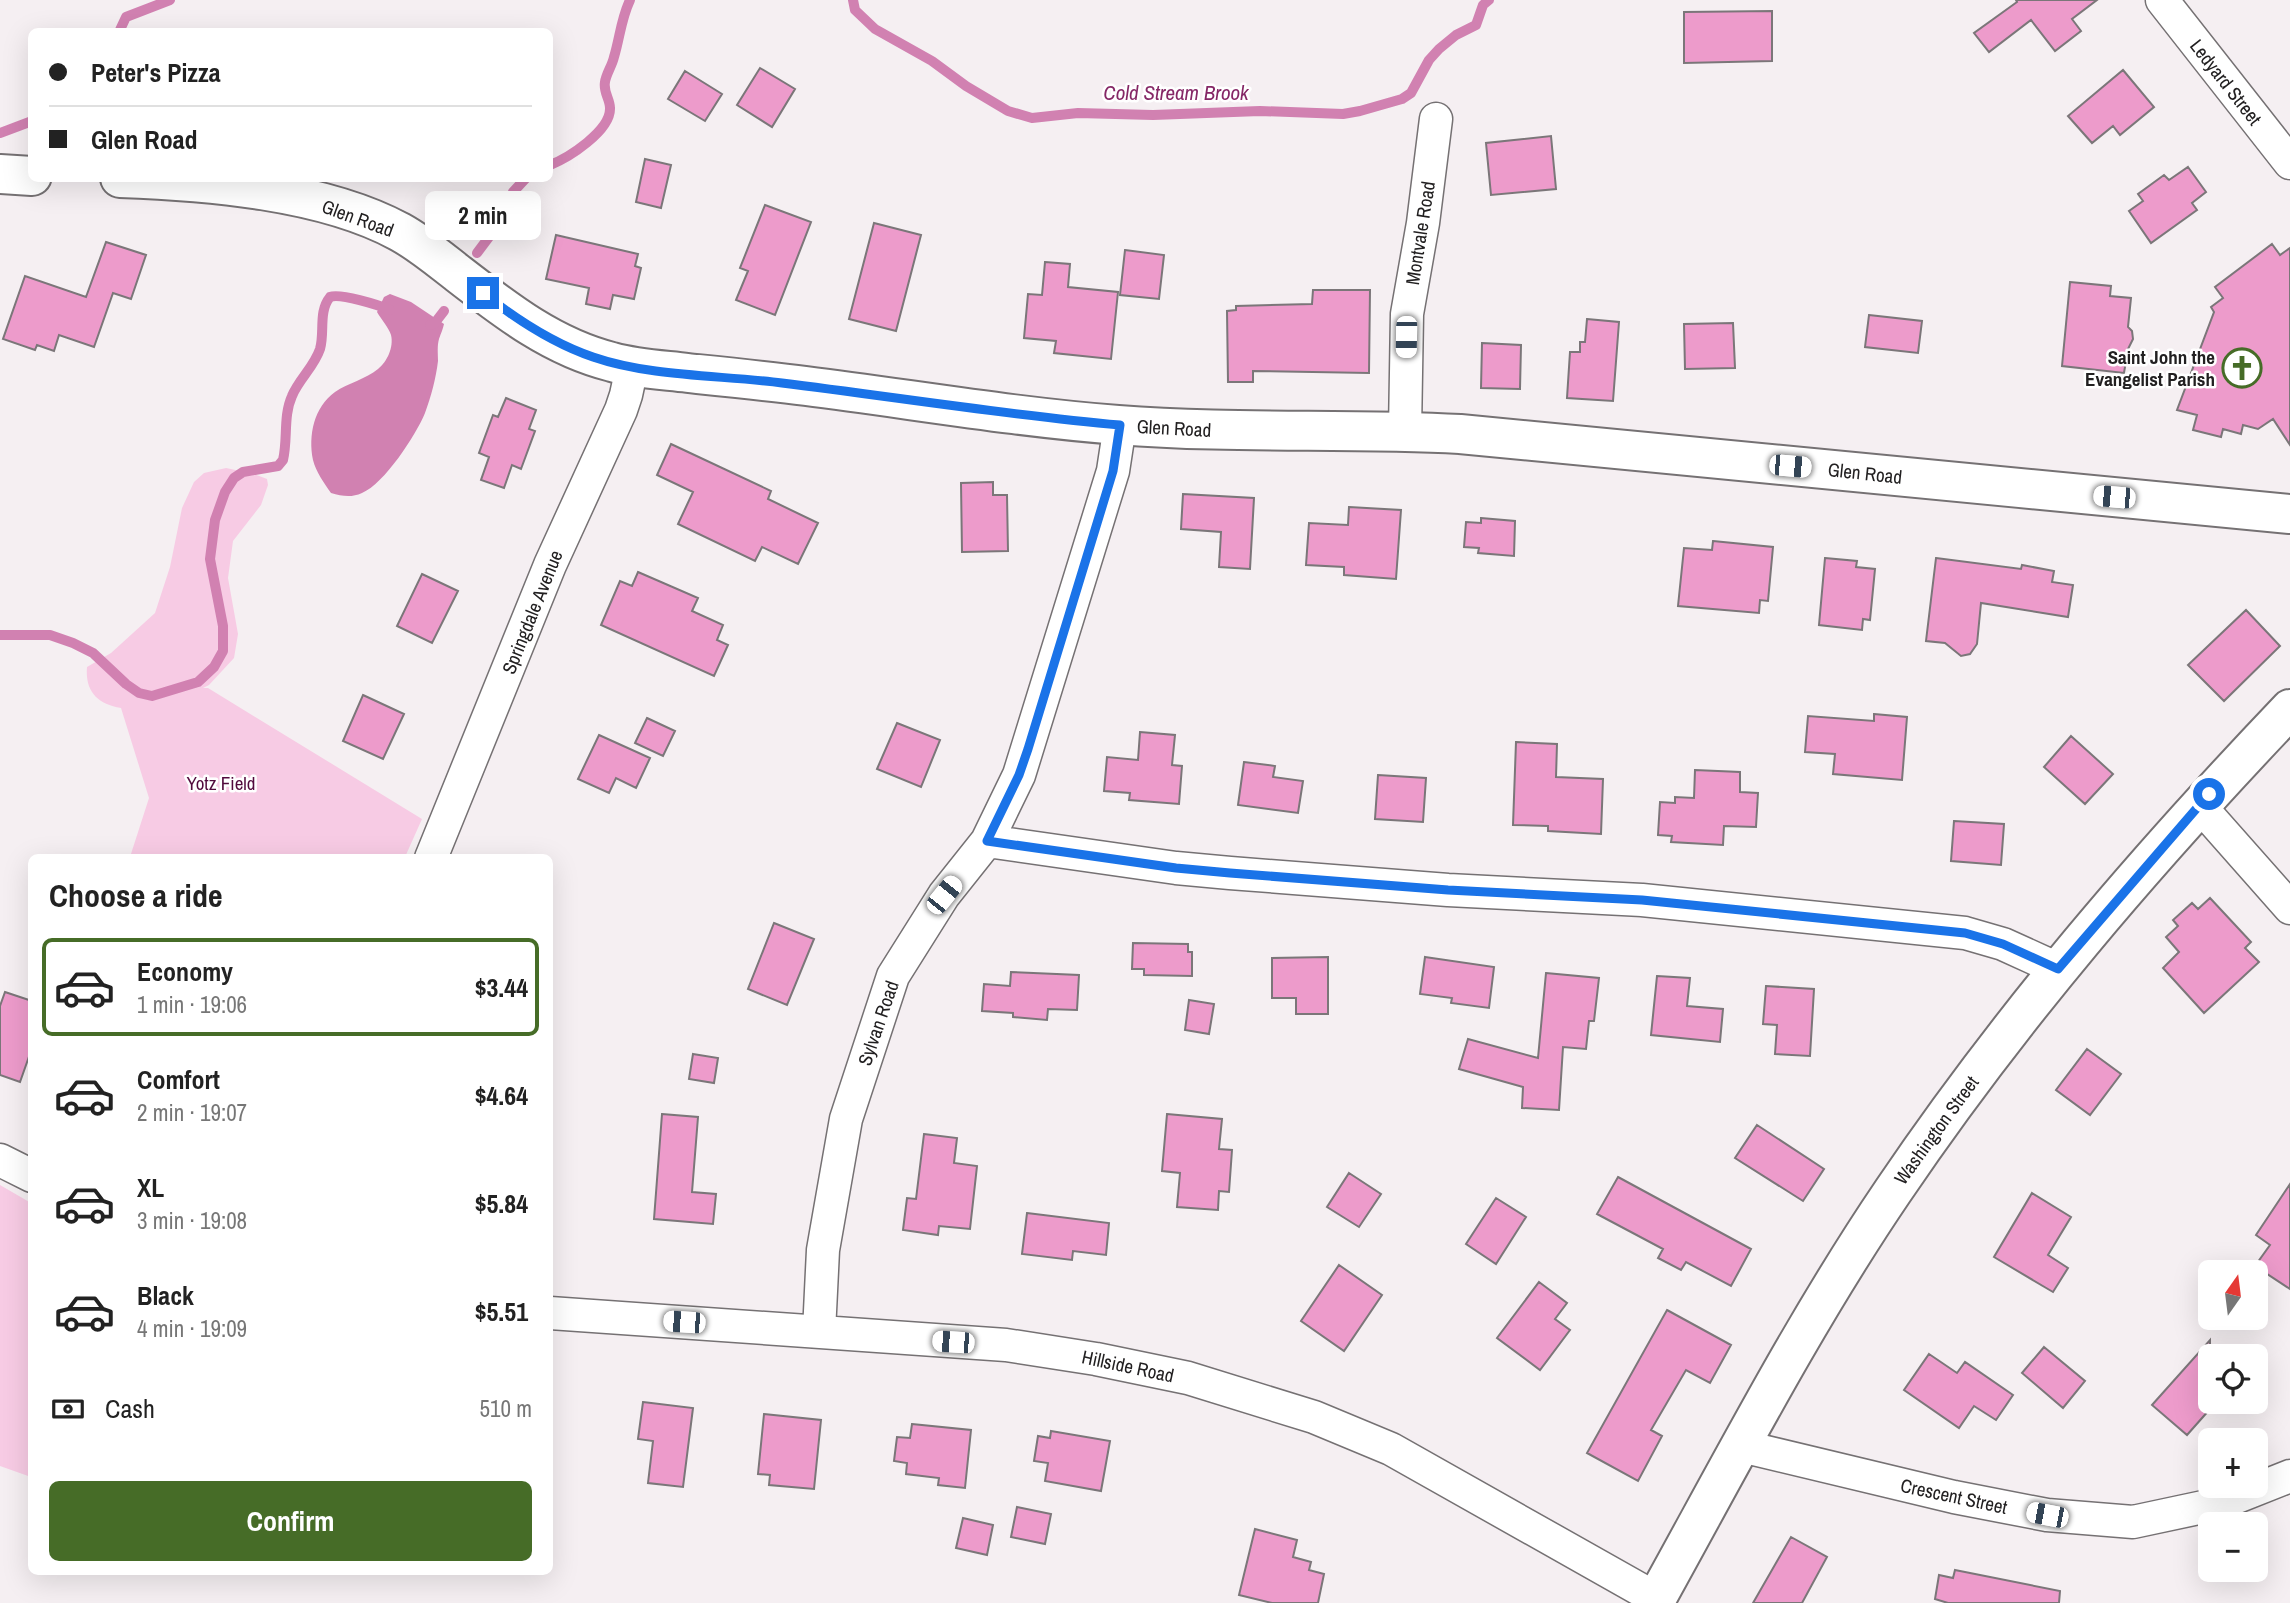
<!DOCTYPE html>
<meta charset="utf-8">
<style>
:root{--surface:#fff;--page:#f2f2f2;--text:#222;--muted:#767676;--line:#e0e0e0;--accent:#466c27}
body{margin:0;font-family:"Archivo Narrow",sans-serif;background:var(--page);color:var(--text);height:100vh;display:flex;flex-direction:column;font-size:26px;white-space:nowrap}
*{box-sizing:border-box;margin:0}
p{font-size:23px;color:var(--muted)}
.icon{flex:none;width:38px;height:38px;fill:none;stroke:currentColor;stroke-width:2;stroke-linecap:round;stroke-linejoin:round}
.map{position:relative;flex:1;overflow:hidden}
.side{position:absolute;left:28px;top:854px;width:525px;height:721px;display:flex;flex-direction:column;background:var(--surface);border-radius:10px;box-shadow:0 7px 28px #0002}
.side>*{flex:none}
.banner{position:absolute;left:28px;top:28px;width:525px;height:154px;border-radius:10px;box-shadow:0 7px 28px #0002;display:grid;align-content:center;height:154px;padding:0 21px;background:var(--surface)}
.needle{width:46px;rotate:14deg}
.buttons{position:absolute;left:2198px;top:1260px;display:grid;gap:14px}
.buttons a{display:grid;place-items:center;width:70px;height:70px;border-radius:10px;background:var(--surface);box-shadow:0 7px 28px #0002;font-size:35px}
.end{position:absolute;width:32px;height:32px;margin:-16px;border:9px solid #1a73e8;background:#fff;box-shadow:0 0 0 4px #fff}
.from{border-radius:50%}
.bubble{position:absolute;height:49px;border-radius:10px;background:var(--surface);box-shadow:0 7px 28px #0002;font-size:23px;font-weight:700;line-height:49px;text-align:center}
.car{position:absolute;width:21px;height:42px;margin:-21px -10px;border-radius:9px;box-shadow:0 0 5px 2px #0007;background:linear-gradient(#fff 24%,#345 0 40%,#fff 0 76%,#345 0 86%,#fff 0)}
.banner b{display:flex;align-items:center;gap:24px;height:66px;font-size:26px}
.banner b+b{border-top:2px solid var(--line)}
.banner i{width:18px;height:18px;background:var(--text)}
ul{padding:0;list-style:none}
li{display:flex;align-items:center;gap:21px;height:98px;margin:0 14px 10px;padding:0 7px;border:4px solid transparent;border-radius:10px}
li div{flex:1}
li b{display:block;font-size:26px}
li em{font-style:normal;font-weight:700}
li.selected{border-color:var(--accent)}
li>.icon{width:63px;height:63px;stroke-width:1.5}
h2{padding:0 21px;font-size:32px;line-height:84px}
.pay{display:flex;align-items:center;gap:18px;height:77px;padding:0 21px;font-size:26px}
.pay p{margin-inline-start:auto}
.primary-button{display:flex;gap:14px;margin-top:auto;padding:14px 21px}
.primary-button a{flex:1;height:80px;border-radius:10px;background:var(--accent);color:#fff;font-size:28px;font-weight:700;line-height:80px;text-align:center}
.map>svg:first-child{display:block}
.green{fill:#f7cbe4}
.water{fill:#d181b1}
.lines{fill:none;stroke-linecap:round;stroke-linejoin:round}
.stream{stroke:#d181b1;stroke-width:10}
.building{fill:#ed9bcb;stroke:#7b7679;stroke-width:2}
.street-casing{stroke:#757173;stroke-width:35}
.secondary-casing{stroke:#757173;stroke-width:42}
.primary-casing{stroke:#757173;stroke-width:42}
.street{stroke:#fff;stroke-width:32}
.secondary{stroke:#fff;stroke-width:38}
.primary{stroke:#fff;stroke-width:38}
.route{stroke:#1a73e8;stroke-width:9}
.labels{text-anchor:middle;stroke-width:5;stroke-linejoin:round;paint-order:stroke}
.street-label{font-size:19px;fill:#222021;stroke:#fff}
.poi-label{font-size:19px;font-weight:bold;fill:#222021;stroke:#fff;text-anchor:end}
.park-label{font-size:19px;fill:#520a3d;stroke:#fff}
.water-label{font-size:21px;font-style:italic;fill:#852766;stroke:#fff}
</style>
<div class="map">
<svg width="2290" height="1603" viewBox="0 0 2290 1603">
<rect width="100%" height="100%" fill="#f5eff2"/>
<path class="green" d="M 226,468 L 254,474 L 267,479 L 268,485 L 261,505 L 233,541 L 228,578 L 238,634 L 234,658 L 209,685 L 203,688 L 208,688 L 422,819 L 405,857 L 130,857 L 149,798 L 121,708 C 97,704 85,691 87,667 L 111,653 L 155,613 L 170,567 L 182,508 L 194,482 L 204,473 Z
M 0,1185 L 31,1203 L 31,1477 L 0,1466 Z"/>
<path class="water" d="M 390,294 L 411,302 L 444,324 C 443,329 441,333 439,339 C 437,346 438,353 438,361 C 436,378 431,397 425,413 C 416,435 384,484 362,493 C 351,498 342,496 331,493 C 324,483 316,472 313,460 C 308,435 314,407 335,392 C 348,383 366,379 378,369 C 387,362 394,347 391,335 C 389,328 381,319 377,312 L 384,297 Z"/>
<g class="lines">
<path class="stream" d="M 853,0 L 855,10 L 875,29 L 932,61 L 966,86 L 1008,111 L 1032,118 L 1078,113 L 1153,115 L 1260,111 L 1343,114 L 1360,111 L 1402,99 L 1411,93 L 1429,60 L 1439,49 L 1456,35 L 1476,25 L 1483,5 L 1489,0
M 119,32 L 126,17 L 170,0
M 0,133 L 32,121
M 550,165 C 568,158 611,131 610,108 C 610,99 603,92 605,82 C 606,74 612,66 614,57 C 620,37 621,19 630,0
M 477,253 L 504,217 L 513,192 L 526,178
M 430,325 L 434,324 L 444,311
M 0,635 L 50,635 L 73,643 L 93,653 L 126,684 L 139,693 L 152,696 L 198,682 L 214,667 L 223,651 L 223,626 L 210,559 L 215,520 L 225,492 L 234,478 L 243,472 L 278,466 L 283,460 C 288,439 283,416 292,396 C 299,379 314,367 320,349 C 325,332 318,312 330,297 C 340,293 379,305 390,310"/>
</g>
<path class="building" d="M 2016,0 L 2097,0 L 2072,19 L 2081,31 L 2055,51 L 2031,20 L 1989,52 L 1974,33 L 2017,2 Z
M 1772,11 L 1772,61 L 1684,63 L 1684,12 Z
M 760,68 L 795,89 L 772,127 L 737,105 Z
M 2123,70 L 2154,107 L 2120,135 L 2113,126 L 2092,143 L 2068,116 Z
M 685,71 L 722,94 L 705,121 L 668,99 Z
M 1551,136 L 1556,189 L 1491,195 L 1486,143 Z
M 645,159 L 671,165 L 661,208 L 636,202 Z
M 2188,167 L 2206,192 L 2192,203 L 2197,210 L 2151,243 L 2129,211 L 2143,201 L 2138,194 L 2164,175 L 2169,180 Z
M 765,205 L 811,222 L 775,315 L 736,300 L 748,271 L 740,268 Z
M 874,223 L 921,235 L 896,331 L 849,319 Z
M 556,235 L 638,254 L 635,266 L 641,268 L 634,299 L 613,295 L 610,309 L 586,304 L 589,288 L 546,279 Z
M 106,242 L 146,255 L 131,299 L 113,293 L 94,347 L 59,335 L 54,351 L 37,345 L 35,350 L 3,339 L 25,276 L 86,297 Z
M 2272,244 L 2280,255 L 2290,248 L 2290,445 L 2273,419 L 2258,429 L 2243,425 L 2241,434 L 2223,429 L 2221,437 L 2193,430 L 2197,415 L 2177,410 L 2214,312 L 2211,307 L 2223,298 L 2215,287 Z
M 1125,250 L 1164,255 L 1159,299 L 1120,295 Z
M 1045,262 L 1070,264 L 1068,287 L 1118,292 L 1111,359 L 1054,353 L 1056,341 L 1024,338 L 1028,294 L 1042,295 Z
M 2070,282 L 2111,286 L 2110,296 L 2131,298 L 2128,327 L 2132,331 L 2133,339 L 2128,349 L 2124,373 L 2062,366 Z
M 1313,290 L 1370,290 L 1369,373 L 1253,371 L 1253,382 L 1228,382 L 1227,311 L 1236,310 L 1236,306 L 1312,304 Z
M 1869,315 L 1922,321 L 1918,353 L 1865,347 Z
M 1587,319 L 1619,322 L 1613,401 L 1567,398 L 1570,352 L 1580,352 L 1580,342 L 1585,342 Z
M 1733,323 L 1735,368 L 1685,369 L 1684,324 Z
M 1482,343 L 1521,345 L 1520,389 L 1481,388 Z
M 506,398 L 536,410 L 529,429 L 535,431 L 521,469 L 512,465 L 504,488 L 481,480 L 489,457 L 479,453 L 493,415 L 498,417 Z
M 671,444 L 771,491 L 768,499 L 818,523 L 798,564 L 762,547 L 755,561 L 678,524 L 693,492 L 657,475 Z
M 993,482 L 993,495 L 1007,495 L 1008,551 L 962,552 L 961,483 Z
M 1183,494 L 1254,498 L 1250,569 L 1219,567 L 1221,532 L 1181,529 Z
M 1349,507 L 1401,510 L 1396,579 L 1344,575 L 1344,567 L 1306,565 L 1309,523 L 1348,525 Z
M 1481,518 L 1515,521 L 1514,556 L 1478,553 L 1479,548 L 1464,547 L 1466,522 L 1481,523 Z
M 1713,541 L 1773,547 L 1768,601 L 1760,600 L 1759,613 L 1678,606 L 1684,548 L 1712,550 Z
M 1825,558 L 1857,561 L 1856,567 L 1875,569 L 1870,620 L 1863,619 L 1862,630 L 1819,625 Z
M 1936,558 L 2021,569 L 2022,565 L 2054,571 L 2052,582 L 2073,585 L 2068,617 L 1981,603 L 1977,644 L 1970,654 L 1961,656 L 1945,643 L 1926,641 Z
M 638,572 L 698,598 L 692,611 L 723,625 L 717,640 L 728,645 L 714,676 L 601,625 L 620,581 L 632,586 Z
M 422,574 L 458,591 L 432,643 L 397,626 Z
M 2246,610 L 2280,646 L 2224,701 L 2188,665 Z
M 363,695 L 404,714 L 383,759 L 343,741 Z
M 1874,714 L 1907,717 L 1902,780 L 1833,774 L 1835,754 L 1805,752 L 1808,716 L 1874,721 Z
M 647,718 L 675,731 L 663,756 L 635,743 Z
M 897,723 L 940,740 L 921,787 L 877,769 Z
M 1140,732 L 1175,735 L 1172,765 L 1182,766 L 1179,804 L 1129,800 L 1130,793 L 1104,791 L 1107,757 L 1138,760 Z
M 599,735 L 650,758 L 636,788 L 616,778 L 609,793 L 578,779 Z
M 2071,736 L 2113,774 L 2085,804 L 2044,767 Z
M 1516,742 L 1557,744 L 1556,777 L 1603,779 L 1601,834 L 1548,831 L 1548,826 L 1513,825 Z
M 1244,762 L 1275,766 L 1273,777 L 1303,781 L 1298,813 L 1238,805 Z
M 1695,770 L 1740,772 L 1740,792 L 1758,793 L 1756,827 L 1724,826 L 1723,845 L 1671,842 L 1672,836 L 1658,835 L 1660,802 L 1675,803 L 1675,797 L 1694,798 Z
M 1378,775 L 1426,778 L 1423,822 L 1375,819 Z
M 1954,821 L 2004,824 L 2001,865 L 1951,861 Z
M 2210,898 L 2251,942 L 2245,948 L 2259,962 L 2204,1013 L 2163,968 L 2179,952 L 2166,937 L 2178,926 L 2173,920 L 2192,903 L 2198,909 Z
M 774,923 L 814,939 L 787,1005 L 748,989 Z
M 1133,943 L 1188,944 L 1188,952 L 1192,952 L 1192,976 L 1144,975 L 1144,969 L 1132,969 Z
M 1328,957 L 1328,1014 L 1296,1014 L 1296,998 L 1272,998 L 1272,958 Z
M 1425,957 L 1494,967 L 1489,1008 L 1451,1003 L 1452,998 L 1420,994 Z
M 1011,972 L 1079,975 L 1077,1010 L 1048,1009 L 1047,1020 L 1013,1017 L 1013,1013 L 982,1011 L 984,984 L 1010,986 Z
M 1546,973 L 1599,978 L 1594,1021 L 1589,1021 L 1586,1049 L 1563,1047 L 1559,1110 L 1522,1108 L 1523,1087 L 1459,1069 L 1468,1039 L 1538,1058 Z
M 1657,976 L 1690,978 L 1687,1006 L 1723,1009 L 1720,1042 L 1651,1035 Z
M 1766,986 L 1814,989 L 1810,1056 L 1775,1054 L 1777,1025 L 1763,1024 Z
M 5,992 L 32,1001 L 32,1048 L 20,1082 L 0,1075 L 0,1006 Z
M 1189,1000 L 1214,1004 L 1209,1034 L 1185,1030 Z
M 2087,1049 L 2121,1074 L 2090,1115 L 2056,1090 Z
M 693,1054 L 718,1058 L 714,1083 L 689,1079 Z
M 662,1114 L 698,1117 L 692,1192 L 716,1194 L 713,1224 L 654,1219 Z
M 1167,1114 L 1222,1119 L 1219,1149 L 1232,1150 L 1229,1192 L 1219,1191 L 1218,1210 L 1177,1207 L 1180,1173 L 1162,1171 Z
M 1757,1125 L 1824,1169 L 1803,1201 L 1735,1158 Z
M 924,1134 L 957,1138 L 954,1163 L 977,1166 L 970,1229 L 939,1226 L 938,1235 L 903,1230 L 907,1198 L 916,1199 Z
M 1349,1173 L 1381,1194 L 1359,1227 L 1327,1207 Z
M 1618,1177 L 1751,1249 L 1731,1286 L 1686,1262 L 1681,1270 L 1658,1258 L 1663,1249 L 1597,1214 Z
M 2290,1184 L 2290,1289 L 2255,1266 L 2270,1245 L 2256,1235 Z
M 2032,1193 L 2071,1217 L 2048,1255 L 2068,1268 L 2053,1292 L 1994,1257 Z
M 1496,1198 L 1526,1217 L 1496,1264 L 1466,1244 Z
M 1027,1213 L 1109,1223 L 1106,1255 L 1073,1251 L 1072,1260 L 1022,1254 Z
M 1339,1265 L 1382,1295 L 1344,1351 L 1301,1321 Z
M 1539,1282 L 1567,1303 L 1555,1319 L 1570,1330 L 1540,1370 L 1497,1338 Z
M 1667,1310 L 1731,1345 L 1710,1383 L 1686,1370 L 1651,1430 L 1662,1436 L 1638,1481 L 1587,1453 Z
M 2210,1340 L 2210,1409 L 2187,1435 L 2152,1405 Z
M 2044,1347 L 2085,1381 L 2063,1408 L 2022,1373 Z
M 1929,1354 L 1957,1373 L 1965,1362 L 2013,1395 L 1996,1420 L 1974,1406 L 1959,1428 L 1904,1390 Z
M 643,1402 L 693,1408 L 683,1487 L 648,1483 L 653,1441 L 638,1439 Z
M 764,1414 L 821,1420 L 814,1489 L 769,1485 L 770,1475 L 758,1474 Z
M 912,1424 L 971,1430 L 965,1488 L 938,1485 L 939,1478 L 906,1474 L 907,1463 L 894,1461 L 897,1437 L 910,1438 Z
M 1051,1431 L 1110,1441 L 1101,1491 L 1045,1481 L 1048,1463 L 1034,1461 L 1038,1436 L 1050,1438 Z
M 1017,1507 L 1051,1514 L 1045,1544 L 1011,1537 Z
M 963,1518 L 993,1525 L 987,1555 L 956,1548 Z
M 1255,1529 L 1297,1540 L 1293,1557 L 1311,1562 L 1309,1570 L 1324,1574 L 1318,1603 L 1272,1603 L 1239,1595 Z
M 1791,1537 L 1827,1557 L 1802,1603 L 1753,1603 Z
M 1955,1570 L 2060,1591 L 2059,1603 L 1948,1603 L 1935,1599 L 1939,1575 L 1953,1578 Z"/>
<g class="lines">
<g class="street-casing">
<path id="street" d="M 2162,0 L 2290,163
M 1405,431 L 1407,314 L 1423,223 L 1436,119
M 2199,805 L 2290,908
M 987,841 L 1176,868 L 1230,873 L 1448,890 L 1642,900 L 1965,933 L 2003,944 L 2058,969
M 431,858 L 550,565 L 621,410 L 626,395 L 632,367
M 0,1160 L 32,1176
M 550,1313 L 1006,1345 L 1096,1359 L 1188,1378 L 1314,1417 L 1391,1449 L 1657,1599
M 819,1332 L 823,1250 L 846,1119 L 893,976 L 944,895 L 987,841 L 1019,775 L 1113,471 L 1120,425
M 1741,1446 L 1954,1497 L 2047,1515 L 2133,1522 L 2222,1503 L 2290,1476"/>
</g>
<g class="secondary-casing">
<path id="secondary" d="M 0,174 L 32,176
M 120,178 C 206,181 323,190 400,232 C 420,243 438,258 456,272 C 505,310 552,347 612,362 C 637,369 663,370 688,373 C 727,377 767,381 806,386 C 910,399 1014,417 1118,425 C 1232,434 1346,428 1460,434 L 2290,514"/>
</g>
<g class="primary-casing">
<path id="primary" d="M 1654,1603 C 1731,1464 1804,1322 1893,1191 C 2010,1018 2146,860 2290,709"/>
</g>
<use href="#street" class="street"/>
<use href="#secondary" class="secondary"/>
<use href="#primary" class="primary"/>
</g>
<g class="lines">
<path class="route" d="M 483,293 C 517,320 552,343 593,357 C 651,377 721,375 782,383 C 895,397 1007,415 1120,425 L 1113,471 L 1028,749 L 1019,775 L 987,841 L 1176,868 L 1230,873 L 1448,890 L 1642,900 L 1965,933 L 2003,944 L 2058,969 L 2209,794"/>
</g>
<defs>
<g id="church-ring" transform="scale(2.0125)"><circle r="9.5" fill="#fff" stroke="#466c27" stroke-width="1.5"/><path d="M-1.2-6h2.4v3.5h3.3v2.4h-3.3V6h-2.4V-.1h-3.3v-2.4h3.3Z" fill="#466c27"/></g>
</defs>
<g fill-rule="evenodd">
<use href="#church-ring" x="2242" y="368"/>
</g>
<g class="labels">
<g class="street-label">
<text transform="translate(2226 82) rotate(52)" y="7">Ledyard Street</text>
<text transform="translate(358 218) rotate(20)" y="7">Glen Road</text>
<text transform="translate(1420 233) rotate(-81)" y="7">Montvale Road</text>
<text transform="translate(1174 428) rotate(3)" y="7">Glen Road</text>
<text transform="translate(1865 473) rotate(6)" y="7">Glen Road</text>
<text transform="translate(532 612) rotate(-68)" y="7">Springdale Avenue</text>
<text transform="translate(878 1023) rotate(-71)" y="7">Sylvan Road</text>
<text transform="translate(1936 1130) rotate(-54)" y="7">Washington Street</text>
<text transform="translate(1128 1366) rotate(12)" y="7">Hillside Road</text>
<text transform="translate(1954 1496) rotate(12)" y="7">Crescent Street</text>
</g>
<g class="poi-label">
<text x="2215" y="364">Saint John the<tspan x="2215" dy="22">Evangelist Parish</tspan></text>
</g>
<g class="park-label">
<text x="221" y="790">Yotz Field</text>
</g>
<g class="water-label">
<text x="1176" y="100">Cold Stream Brook</text>
</g>
</g>
</svg>
<div class="buttons">
<a><svg class="needle" viewBox="-14 -14 28 28"><path d="M0-13l5 13h-10z" fill="#e53935"/><path d="M0 13l5-13h-10z" fill="#767676"/></svg></a>
<a><svg class="icon" aria-label="locate" viewBox="0 0 24 24"><circle cx="12" cy="12" r="6"/><path d="M12 2v4M12 18v4M2 12h4M18 12h4"/></svg></a>
<a>+</a>
<a>−</a>
</div>
<i class="end from" style="left:2209px;top:794px"></i>
<i class="end" style="left:483px;top:293px"></i>
<div class="bubble" style="left:425px;top:191px;width:116px">2 min</div>
<i class="car" style="left:1406px;top:337px;rotate:181deg"></i>
<i class="car" style="left:1790px;top:466px;rotate:95deg"></i>
<i class="car" style="left:2114px;top:497px;rotate:275deg"></i>
<i class="car" style="left:944px;top:895px;rotate:39deg"></i>
<i class="car" style="left:684px;top:1322px;rotate:274deg"></i>
<i class="car" style="left:953px;top:1342px;rotate:274deg"></i>
<i class="car" style="left:2047px;top:1515px;rotate:281deg"></i>
<div class="banner">
<b><i class="from"></i>Peter's Pizza</b>
<b><i></i>Glen Road</b>
</div>
<section class="side">
<h2>Choose a ride</h2>
<ul>
<li class="selected"><svg class="icon" aria-label="car" viewBox="0 0 24 24"><path d="M5 17H2v-5l4-1 3-4h7l3 4 3 1v5h-3M9 17h6M6 11h13"/><circle cx="7" cy="17" r="2"/><circle cx="17" cy="17" r="2"/></svg><div><b>Economy</b><p>1 min · 19:06</p></div><em>$3.44</em></li>
<li><svg class="icon" aria-label="car" viewBox="0 0 24 24"><path d="M5 17H2v-5l4-1 3-4h7l3 4 3 1v5h-3M9 17h6M6 11h13"/><circle cx="7" cy="17" r="2"/><circle cx="17" cy="17" r="2"/></svg><div><b>Comfort</b><p>2 min · 19:07</p></div><em>$4.64</em></li>
<li><svg class="icon" aria-label="car" viewBox="0 0 24 24"><path d="M5 17H2v-5l4-1 3-4h7l3 4 3 1v5h-3M9 17h6M6 11h13"/><circle cx="7" cy="17" r="2"/><circle cx="17" cy="17" r="2"/></svg><div><b>XL</b><p>3 min · 19:08</p></div><em>$5.84</em></li>
<li><svg class="icon" aria-label="car" viewBox="0 0 24 24"><path d="M5 17H2v-5l4-1 3-4h7l3 4 3 1v5h-3M9 17h6M6 11h13"/><circle cx="7" cy="17" r="2"/><circle cx="17" cy="17" r="2"/></svg><div><b>Black</b><p>4 min · 19:09</p></div><em>$5.51</em></li>
</ul>
<div class="pay"><svg class="icon" aria-label="cash" viewBox="0 0 24 24"><path d="M3 7h18v10H3z"/><circle cx="12" cy="12" r="2"/></svg>Cash<p>510 m</p></div>
<div class="primary-button"><a>Confirm</a></div>
</section>
</div>
